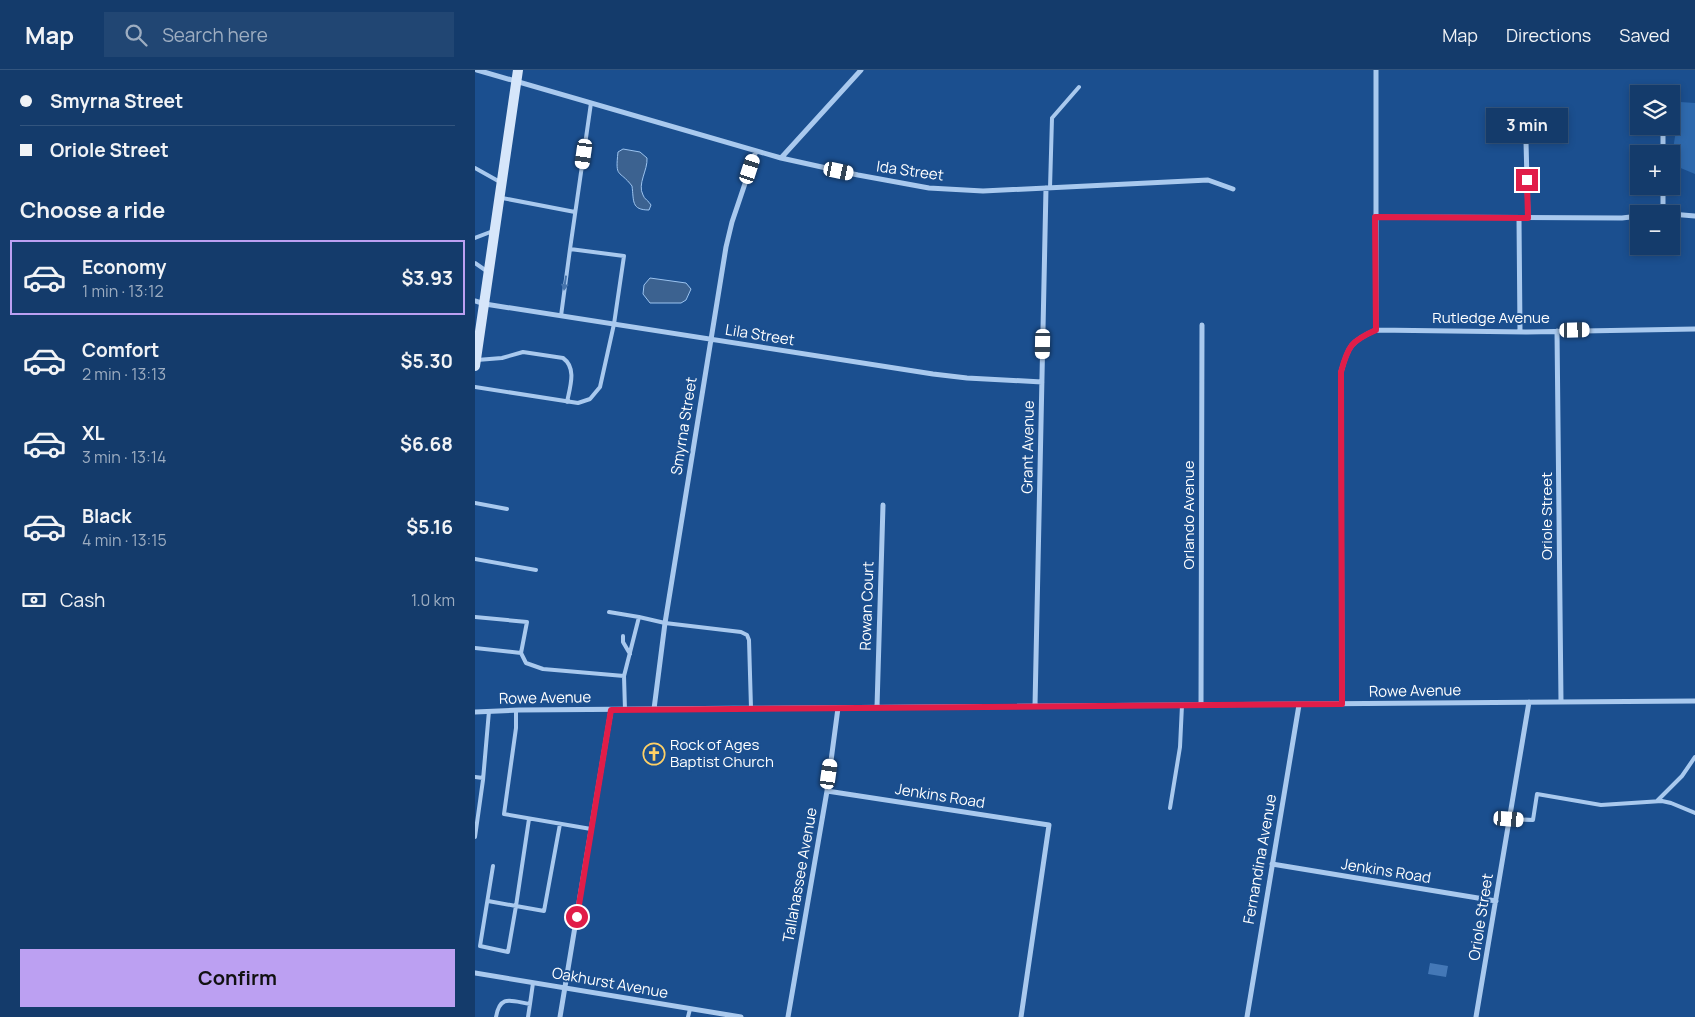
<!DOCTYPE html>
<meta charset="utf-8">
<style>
:root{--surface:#143b6b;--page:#214673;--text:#f1f3f6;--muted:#9dadc1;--line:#33557e;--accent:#bca0f2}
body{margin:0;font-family:Manrope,sans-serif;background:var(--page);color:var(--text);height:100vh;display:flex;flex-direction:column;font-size:19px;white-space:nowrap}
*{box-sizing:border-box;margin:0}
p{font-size:16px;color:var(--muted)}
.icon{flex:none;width:28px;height:28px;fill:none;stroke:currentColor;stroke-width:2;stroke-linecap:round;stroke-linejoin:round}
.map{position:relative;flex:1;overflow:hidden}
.drawer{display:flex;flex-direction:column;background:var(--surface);width:475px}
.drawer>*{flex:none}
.hud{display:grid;align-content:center;height:110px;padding:0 20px;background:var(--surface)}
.buttons{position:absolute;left:1155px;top:15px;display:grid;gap:10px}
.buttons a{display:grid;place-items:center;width:50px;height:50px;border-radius:0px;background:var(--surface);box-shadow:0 2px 8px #0003,0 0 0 1px var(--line);font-size:25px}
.end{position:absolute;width:22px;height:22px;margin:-11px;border:6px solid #e11d48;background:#fff;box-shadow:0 0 0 2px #fff}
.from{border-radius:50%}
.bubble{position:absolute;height:35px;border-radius:0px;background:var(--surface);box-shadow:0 2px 8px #0003,0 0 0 1px var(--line);font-size:16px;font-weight:700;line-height:35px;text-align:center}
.car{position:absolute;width:15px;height:30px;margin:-15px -8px;border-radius:6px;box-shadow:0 0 4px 1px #0007;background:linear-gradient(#fff 24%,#345 0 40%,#fff 0 76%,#345 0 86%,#fff 0)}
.hud b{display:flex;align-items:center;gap:18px;height:48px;font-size:19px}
.hud b+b{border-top:1px solid var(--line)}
.hud i{width:12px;height:12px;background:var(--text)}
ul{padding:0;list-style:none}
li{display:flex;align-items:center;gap:15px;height:75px;margin:0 10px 8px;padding:0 10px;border:2px solid transparent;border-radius:0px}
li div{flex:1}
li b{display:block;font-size:19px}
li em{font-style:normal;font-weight:700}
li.on{border-color:var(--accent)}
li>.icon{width:45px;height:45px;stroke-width:1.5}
h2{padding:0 20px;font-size:22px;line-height:60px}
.pay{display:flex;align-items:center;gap:12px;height:55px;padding:0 20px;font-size:19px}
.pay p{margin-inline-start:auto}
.cta{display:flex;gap:10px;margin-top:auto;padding:10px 20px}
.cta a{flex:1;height:58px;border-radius:0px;background:var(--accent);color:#111;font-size:20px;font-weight:700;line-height:58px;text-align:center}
header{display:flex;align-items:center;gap:30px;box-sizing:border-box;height:70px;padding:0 25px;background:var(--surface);border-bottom:1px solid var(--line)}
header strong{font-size:24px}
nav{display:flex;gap:28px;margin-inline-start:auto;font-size:18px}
.search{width:350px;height:45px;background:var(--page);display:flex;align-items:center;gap:12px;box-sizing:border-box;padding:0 18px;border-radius:0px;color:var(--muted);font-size:19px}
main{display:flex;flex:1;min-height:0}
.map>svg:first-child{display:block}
.green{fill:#2e69ad}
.water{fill:#3c6290;stroke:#9cc4f0}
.building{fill:#4478b7}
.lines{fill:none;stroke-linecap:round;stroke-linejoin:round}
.lane{stroke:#a9c9ee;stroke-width:4}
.street{stroke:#a9c9ee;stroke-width:5}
.secondary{stroke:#d6e6fa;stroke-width:10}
.oneway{fill:#4674ac}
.route{stroke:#e11d48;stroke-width:6}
.labels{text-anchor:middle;stroke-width:4;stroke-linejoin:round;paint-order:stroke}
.street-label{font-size:15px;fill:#fff;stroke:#1b4f8f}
.poi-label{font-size:15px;fill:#fff;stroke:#1b4f8f;text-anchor:start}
</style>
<header>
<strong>Map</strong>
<div class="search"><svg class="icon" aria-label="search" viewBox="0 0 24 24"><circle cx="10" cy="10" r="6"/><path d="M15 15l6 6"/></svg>Search here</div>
<nav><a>Map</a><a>Directions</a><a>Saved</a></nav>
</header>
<main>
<section class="drawer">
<div class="hud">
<b><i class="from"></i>Smyrna Street</b>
<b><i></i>Oriole Street</b>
</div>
<h2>Choose a ride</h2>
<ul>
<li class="on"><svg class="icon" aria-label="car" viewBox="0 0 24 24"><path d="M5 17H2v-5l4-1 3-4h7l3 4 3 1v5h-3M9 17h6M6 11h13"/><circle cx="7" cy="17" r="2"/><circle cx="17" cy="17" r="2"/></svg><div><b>Economy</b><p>1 min · 13:12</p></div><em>$3.93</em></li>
<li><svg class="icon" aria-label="car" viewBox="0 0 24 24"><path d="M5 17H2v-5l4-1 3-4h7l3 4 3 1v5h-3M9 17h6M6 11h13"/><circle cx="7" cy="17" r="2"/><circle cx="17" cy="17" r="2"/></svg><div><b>Comfort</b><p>2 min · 13:13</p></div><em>$5.30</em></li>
<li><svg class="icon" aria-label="car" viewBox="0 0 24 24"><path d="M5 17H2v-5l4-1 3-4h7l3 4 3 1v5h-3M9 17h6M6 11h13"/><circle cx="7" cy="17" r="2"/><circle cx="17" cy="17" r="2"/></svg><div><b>XL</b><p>3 min · 13:14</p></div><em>$6.68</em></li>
<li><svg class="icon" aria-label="car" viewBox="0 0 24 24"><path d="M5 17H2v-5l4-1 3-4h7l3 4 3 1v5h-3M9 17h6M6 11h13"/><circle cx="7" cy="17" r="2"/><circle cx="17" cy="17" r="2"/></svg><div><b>Black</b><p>4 min · 13:15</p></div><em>$5.16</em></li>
</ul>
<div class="pay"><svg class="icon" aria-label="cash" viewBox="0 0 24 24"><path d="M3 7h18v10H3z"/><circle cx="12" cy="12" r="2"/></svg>Cash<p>1.0 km</p></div>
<div class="cta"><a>Confirm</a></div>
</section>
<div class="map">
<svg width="1220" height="947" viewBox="0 0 1220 947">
<rect width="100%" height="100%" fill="#1b4f8f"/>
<path class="green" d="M 1205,32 L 1220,33 L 1220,104 L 1196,94 Z"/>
<path class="water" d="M 148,79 L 165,82 L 172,88 C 173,100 162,114 168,125 C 169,129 174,131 176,135 L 174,140 C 156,140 159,131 157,116 C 144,99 140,109 143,82 Z
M 175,208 L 211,213 L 216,219 L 211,230 L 206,233 L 175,233 L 168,224 L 169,215 Z"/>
<path class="building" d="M 955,893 L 973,896 L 971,907 L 953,904 Z"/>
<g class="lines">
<path class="lane" d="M 0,98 L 25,112
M 575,118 L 577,48 L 604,17
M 27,128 L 100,142
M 0,168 L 18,161
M 0,193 L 13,202
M 86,246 L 95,179
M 2,290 L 27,288 L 48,282 L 88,288 C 102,298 95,317 92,332
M 0,317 L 103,333 L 115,329 L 125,317 L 139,254 L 149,186 L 95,179 L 116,33
M 0,433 L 32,439
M 0,489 L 61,500
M 134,542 L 164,547
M 0,547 L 52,552 L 46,583 L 0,578
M 148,566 L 148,572 L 155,584
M 46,583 L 51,593 L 68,599 L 149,606 L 150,640
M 149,606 L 164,547 L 190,553 L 266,562 L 272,565 L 274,570 L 276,638
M 41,640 L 41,658 L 29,744 L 116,759
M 0,707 L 8,708
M 1182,731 L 1207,706 L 1220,687
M 695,738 L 705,677 L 707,635
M 54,749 L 41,836 L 69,841 L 85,754
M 1034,749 L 1058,750 L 1062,724 L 1126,735 L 1187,731 L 1196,733 L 1220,743
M 0,767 L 8,710 L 14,641
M 13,831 L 41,836 L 33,882 L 5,876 L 18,796
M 21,947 C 25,924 36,931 55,934 L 58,913
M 53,947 L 55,934
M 213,947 L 215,939"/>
<path class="street" d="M 2,0 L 306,88 L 383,105 L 454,118 L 508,121 L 733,110 L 758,119
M 1052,44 L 1051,72 L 1053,148
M 1188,84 L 1188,56
M 306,88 L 386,0
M 1188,143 L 1188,116
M 1196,144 L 1220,146
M 900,147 L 1147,148 L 1164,146
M 1044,148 L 1045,261
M 0,231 L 10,234 L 458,304 L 492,308 L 567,312
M 901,260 L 901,0
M 1082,261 L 1086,631
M 867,634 L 866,302 C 873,276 876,271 901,260 L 1052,262 L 1220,259
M 726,635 L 727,255
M 560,636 L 571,118
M 402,637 L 408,435
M 179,639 L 190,553 L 251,177 L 257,152 L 281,81
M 0,642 L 44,640 L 1220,631
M 352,721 L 574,755 L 546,947
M 797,794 L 1021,831
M 0,903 L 266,947
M 85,947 L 136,640
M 313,947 L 352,721 L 363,638
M 772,947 L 824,635
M 1001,947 L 1054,632"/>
<path class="secondary" d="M 0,296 L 43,0"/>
</g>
<defs><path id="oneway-solid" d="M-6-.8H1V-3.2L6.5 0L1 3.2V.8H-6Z" transform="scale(1.25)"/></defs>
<use class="oneway" href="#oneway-solid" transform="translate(90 213) rotate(98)"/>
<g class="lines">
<path class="route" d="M 102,847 L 136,640 L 867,634 L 866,302 C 873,276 876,271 901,260 L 900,147 L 1053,148 L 1052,110"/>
</g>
<defs>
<g id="church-ring" transform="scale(1.125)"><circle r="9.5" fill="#1b4f8f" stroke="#ffd166" stroke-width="1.5"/><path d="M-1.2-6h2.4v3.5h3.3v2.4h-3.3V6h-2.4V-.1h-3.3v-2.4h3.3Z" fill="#ffd166"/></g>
</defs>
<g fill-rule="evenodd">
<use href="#church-ring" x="179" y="684"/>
</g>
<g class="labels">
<g class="street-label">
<text transform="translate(435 101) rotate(8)" y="5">Ida Street</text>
<text x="1016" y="253">Rutledge Avenue</text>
<text transform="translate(285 265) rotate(9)" y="5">Lila Street</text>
<text transform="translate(209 356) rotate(-81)" y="5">Smyrna Street</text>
<text transform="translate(553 377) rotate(-89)" y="5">Grant Avenue</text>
<text transform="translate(714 445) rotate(-90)" y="5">Orlando Avenue</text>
<text transform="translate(1072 446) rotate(-90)" y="5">Oriole Street</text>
<text transform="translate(392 536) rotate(-88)" y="5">Rowan Court</text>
<text transform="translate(940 621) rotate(-1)" y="5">Rowe Avenue</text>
<text transform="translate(70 628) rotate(-1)" y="5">Rowe Avenue</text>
<text transform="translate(465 726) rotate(9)" y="5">Jenkins Road</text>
<text transform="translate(785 789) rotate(-80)" y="5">Fernandina Avenue</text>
<text transform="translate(911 801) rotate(9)" y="5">Jenkins Road</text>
<text transform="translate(325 805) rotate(-80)" y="5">Tallahassee Avenue</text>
<text transform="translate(1006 847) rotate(-81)" y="5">Oriole Street</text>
<text transform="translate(135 913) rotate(10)" y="5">Oakhurst Avenue</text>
</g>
<g class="poi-label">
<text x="195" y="680">Rock of Ages<tspan x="195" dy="17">Baptist Church</tspan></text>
</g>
</g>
</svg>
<div class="buttons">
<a><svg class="icon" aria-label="layers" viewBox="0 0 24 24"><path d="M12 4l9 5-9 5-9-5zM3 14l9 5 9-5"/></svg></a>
<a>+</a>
<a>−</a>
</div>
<i class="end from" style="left:102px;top:847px"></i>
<i class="end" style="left:1052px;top:110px"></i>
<div class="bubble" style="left:1011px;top:38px;width:82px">3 min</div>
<i class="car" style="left:109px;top:84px;rotate:188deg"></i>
<i class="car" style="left:275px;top:99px;rotate:18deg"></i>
<i class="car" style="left:364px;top:101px;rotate:102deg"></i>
<i class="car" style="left:1100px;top:260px;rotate:89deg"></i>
<i class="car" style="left:568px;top:274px;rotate:181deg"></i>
<i class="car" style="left:354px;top:704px;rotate:8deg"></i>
<i class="car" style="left:1034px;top:749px;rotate:94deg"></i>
</div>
</main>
